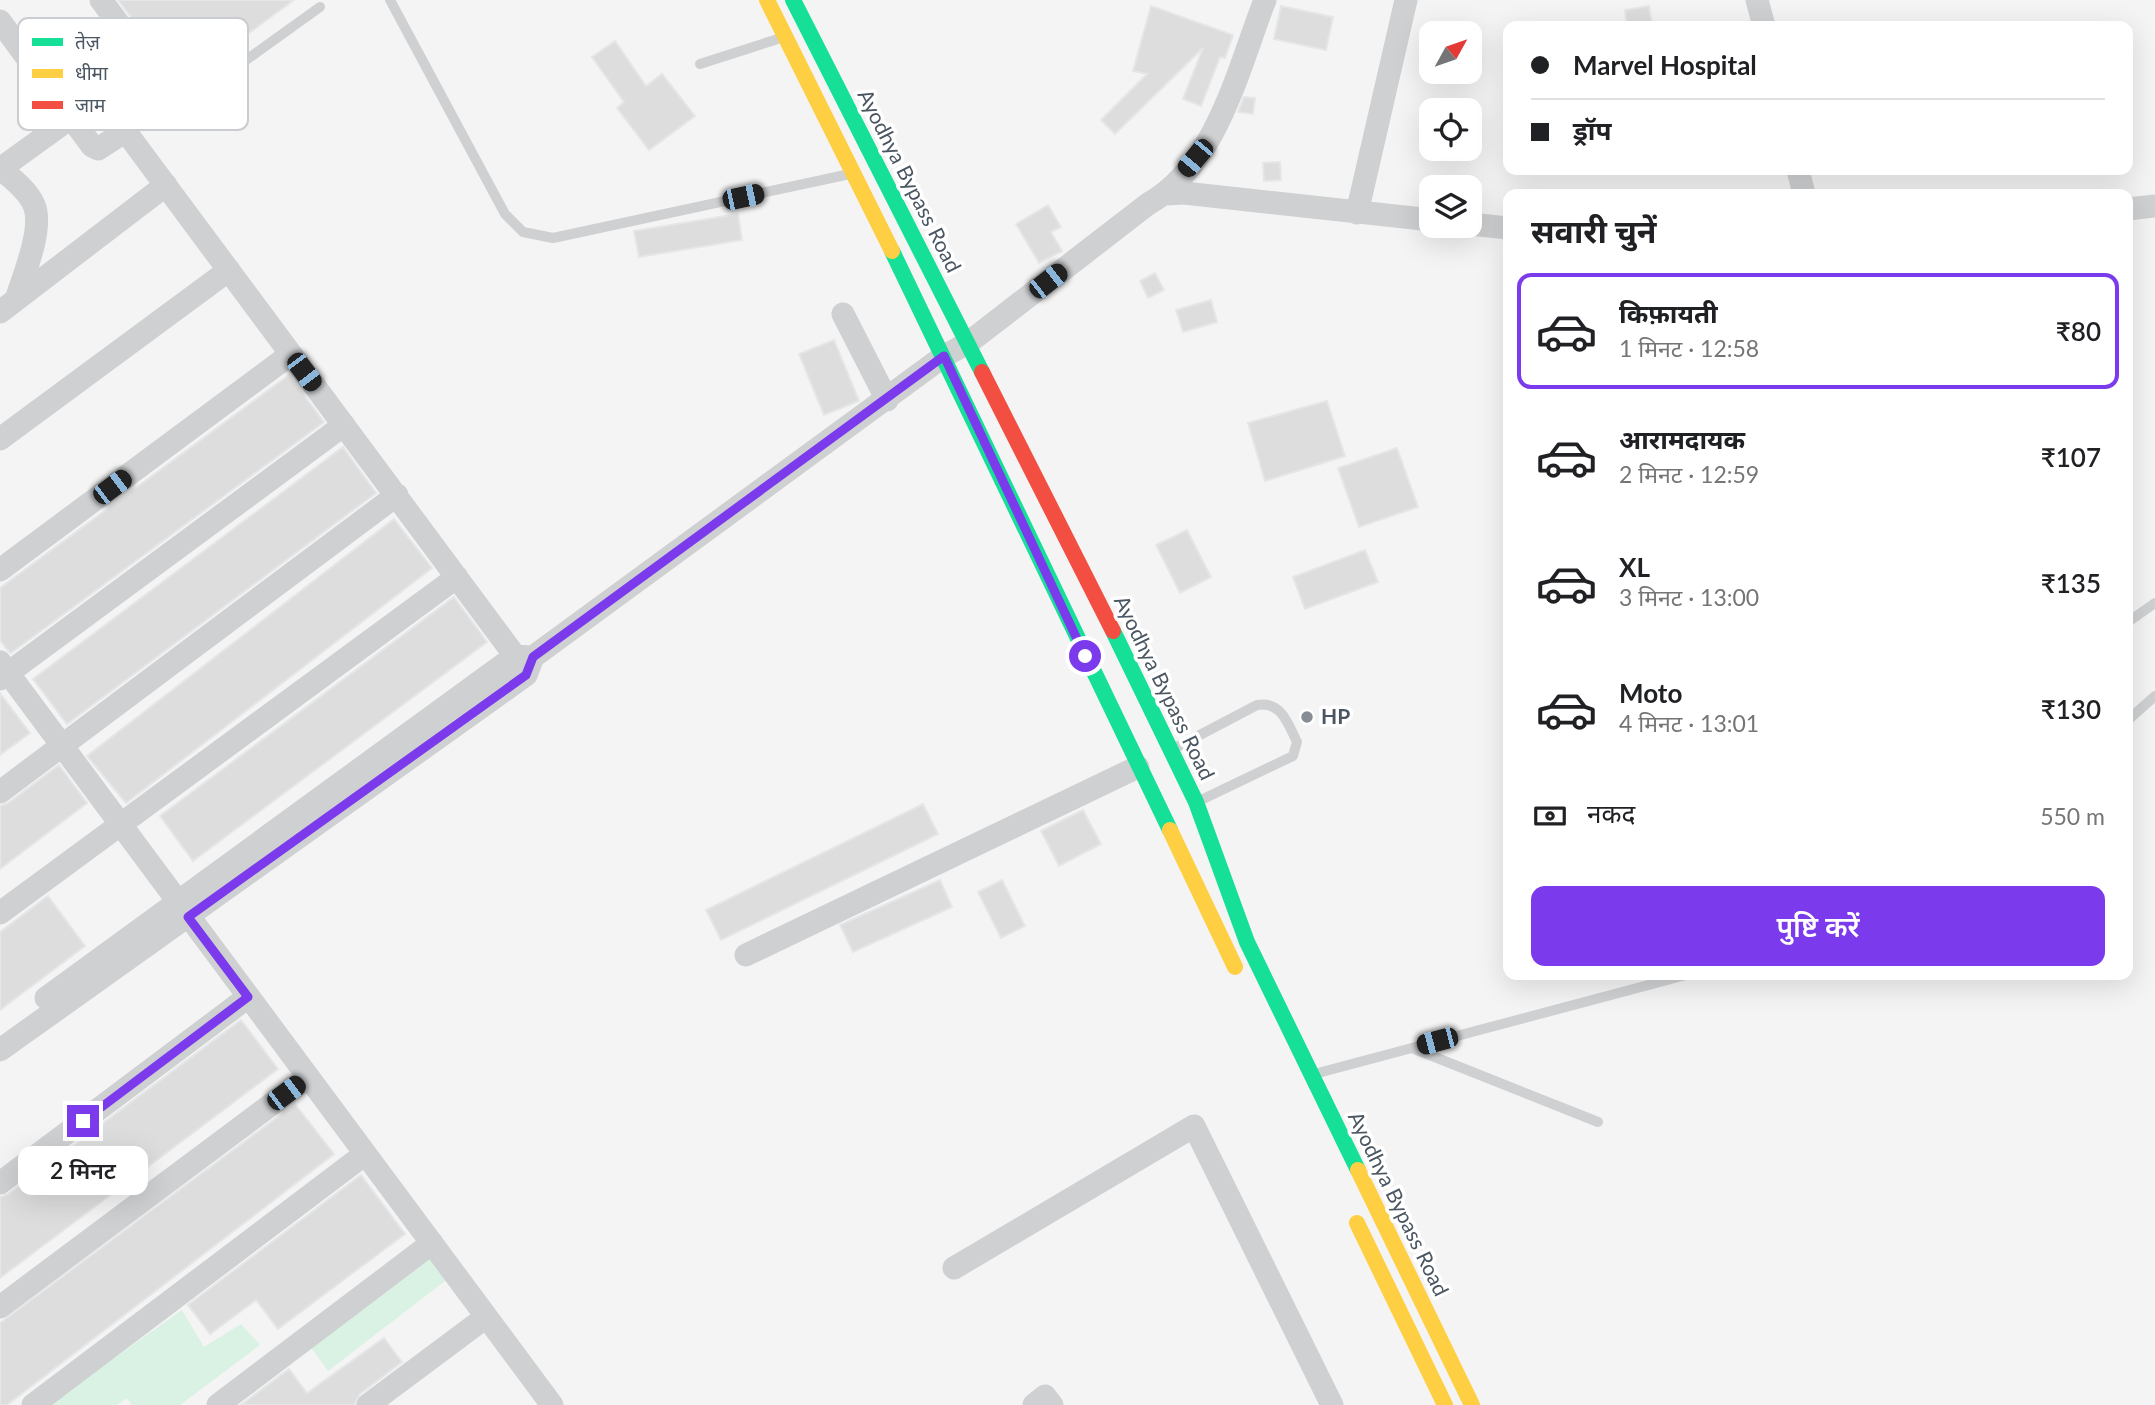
<!DOCTYPE html>
<html lang="hi">
<meta charset="utf-8">
<style>
:root{--surface:#fff;--page:#f2f2f2;--text:#202124;--muted:#757577;--line:#e0e0e0;--accent:#7c3aed}
body{margin:0;font-family:Lato,"Noto Sans Devanagari",sans-serif;background:var(--page);color:var(--text);height:100vh;display:flex;flex-direction:column;font-size:26px;white-space:nowrap}
*{box-sizing:border-box;margin:0}
p{font-size:23px;color:var(--muted)}
.icon{flex:none;width:38px;height:38px;fill:none;stroke:currentColor;stroke-width:2;stroke-linecap:round;stroke-linejoin:round}
.map{position:relative;flex:1;overflow:hidden}
.side{position:absolute;left:1503px;top:189px;width:630px;height:791px;display:flex;flex-direction:column;background:var(--surface);border-radius:14px;box-shadow:0 7px 28px #0002}
.side>*{flex:none}
.top-card{position:absolute;left:1503px;top:21px;width:630px;height:154px;border-radius:14px;box-shadow:0 7px 28px #0002;display:grid;align-content:center;height:154px;padding:0 28px;background:var(--surface)}
.needle{width:46px;rotate:50deg}
.tools{position:absolute;left:1419px;top:21px;display:grid;gap:14px}
.tools a{display:grid;place-items:center;width:63px;height:63px;border-radius:14px;background:var(--surface);box-shadow:0 7px 28px #0002;font-size:35px}
.end{position:absolute;width:32px;height:32px;margin:-16px;border:9px solid #7c3aed;background:#fff;box-shadow:0 0 0 4px #fff}
.from{border-radius:50%}
.bubble{position:absolute;height:49px;border-radius:14px;background:var(--surface);box-shadow:0 7px 28px #0002;font-size:23px;font-weight:600;line-height:49px;text-align:center}
.car{position:absolute;width:21px;height:42px;margin:-21px -10px;border-radius:9px;box-shadow:0 0 5px 2px #0007;background:linear-gradient(#222 24%,#8ab4d8 0 40%,#222 0 76%,#8ab4d8 0 86%,#222 0)}
.top-card b{display:flex;align-items:center;gap:24px;height:66px;font-size:26px}
.top-card b+b{border-top:2px solid var(--line)}
.top-card i{width:18px;height:18px;background:var(--text)}
ul{padding:0;list-style:none}
li{display:flex;align-items:center;gap:21px;height:116px;margin:0 14px 10px;padding:0 14px;border:4px solid transparent;border-radius:14px}
li div{flex:1}
li b{display:block;font-size:26px}
li em{font-style:normal;font-weight:600}
li.selected{border-color:var(--accent)}
li>.icon{width:63px;height:63px;stroke-width:1.5}
h2{padding:0 28px;font-size:32px;line-height:84px}
.pay{display:flex;align-items:center;gap:18px;height:77px;padding:0 28px;font-size:26px}
.pay p{margin-inline-start:auto}
.cta{display:flex;gap:14px;margin-top:auto;padding:14px 28px}
.cta a{flex:1;height:80px;border-radius:14px;background:var(--accent);color:#fff;font-size:28px;font-weight:600;line-height:80px;text-align:center}
.map>svg:first-child{display:block}
.green{fill:#d9f2e3}
.building{fill:#ddddde;stroke:#e5e6e7;stroke-width:2}
.lines{fill:none;stroke-linecap:round;stroke-linejoin:round}
.lane{stroke:#ced0d2;stroke-width:10}
.street{stroke:#ced0d2;stroke-width:23}
.fast{stroke:#16e098;stroke-width:16}
.slow{stroke:#ffcf43;stroke-width:16}
.jam{stroke:#f24e42;stroke-width:16}
.route{stroke:#7c3aed;stroke-width:9}
.poi-dot{fill:#868d94;stroke:#fff;stroke-width:2.5}
.labels{text-anchor:middle;stroke-width:7;stroke-linejoin:round;paint-order:stroke}
.street-label{font-size:21px;fill:#4a5661;stroke:#fff}
.poi-label{font-size:21px;font-weight:bold;fill:#4a5661;stroke:#fff;text-anchor:start}
.key{fill:#fff;stroke:#c9ccd0;stroke-width:2}
.key-label{font-size:19px;fill:#4a5661}
</style>
<div class="map">
<svg width="2155" height="1405" viewBox="0 0 2155 1405">
<rect width="100%" height="100%" fill="#f4f4f4"/>
<path class="green" d="M 432,1243 L 454,1274 L 328,1371 L 302,1335 Z
M 182,1310 L 204,1347 L 241,1324 L 260,1345 L 180,1405 L 132,1405 L 127,1398 L 117,1405 L 48,1405 Z"/>
<path class="building" d="M 118,0 L 294,0 L 181,83 Z
M 1151,6 L 1233,35 L 1225,58 L 1220,57 L 1201,106 L 1183,99 L 1203,48 L 1115,134 L 1101,120 L 1147,74 L 1133,71 Z
M 1281,6 L 1333,17 L 1326,50 L 1274,39 Z
M 1649,6 L 1652,26 L 1627,26 L 1625,10 Z
M 615,41 L 646,86 L 662,74 L 695,116 L 649,150 L 617,108 L 624,102 L 592,57 Z
M 1244,97 L 1255,98 L 1253,114 L 1238,112 Z
M 1280,162 L 1281,180 L 1264,181 L 1263,163 Z
M 1048,205 L 1061,227 L 1051,232 L 1062,251 L 1039,263 L 1016,224 Z
M 738,214 L 742,240 L 639,257 L 634,231 Z
M 1155,273 L 1164,290 L 1148,298 L 1140,281 Z
M 1211,300 L 1217,322 L 1183,332 L 1176,310 Z
M 834,340 L 859,401 L 824,415 L 799,354 Z
M 289,375 L 324,422 L 11,653 L 8,651 L 0,640 L 0,588 Z
M 1327,401 L 1345,456 L 1265,481 L 1248,423 Z
M 343,447 L 376,493 L 67,724 L 33,679 Z
M 1397,448 L 1418,507 L 1359,527 L 1338,468 Z
M 394,519 L 432,568 L 126,803 L 87,756 Z
M 1187,530 L 1211,577 L 1180,593 L 1156,545 Z
M 1365,550 L 1378,582 L 1305,609 L 1293,577 Z
M 454,597 L 487,642 L 193,861 L 160,816 Z
M 0,693 L 30,733 L 0,755 Z
M 59,765 L 87,803 L 0,869 L 0,806 L 8,803 Z
M 923,804 L 938,834 L 721,940 L 706,910 Z
M 1083,810 L 1101,844 L 1059,866 L 1041,831 Z
M 940,880 L 952,907 L 853,952 L 840,925 Z
M 1002,880 L 1025,926 L 1001,938 L 978,892 Z
M 48,896 L 85,946 L 0,1010 L 0,932 Z
M 241,1020 L 278,1069 L 0,1278 L 0,1197 L 8,1194 Z
M 295,1104 L 334,1154 L 7,1405 L 0,1405 L 0,1323 Z
M 361,1175 L 405,1234 L 278,1329 L 256,1300 L 210,1334 L 188,1305 Z
M 384,1338 L 402,1362 L 360,1394 L 354,1405 L 241,1405 L 289,1369 L 307,1393 Z"/>
<g class="lines">
<path class="lane" d="M 390,0 L 505,214 L 523,232 L 553,238 L 850,174
M 700,64 L 781,38
M 181,102 L 189,101 L 320,7
M 2128,622 L 2155,603
M 2128,720 L 2155,696
M 1175,748 L 1257,705 C 1282,701 1288,724 1297,742 L 1293,756 L 1201,800
M 1412,1048 L 1598,1122
M 1318,1073 L 1686,975"/>
<path class="street" d="M 101,0 L 174,98 L 181,102
M 1757,0 L 1764,26
M 0,21 L 92,146 L 98,149 L 121,134 L 129,136 L 515,656
M 0,169 L 72,117
M 1,169 C 13,179 28,191 34,205 C 44,228 23,277 16,300
M 1798,170 L 1804,194
M 1166,194 L 1184,193 L 1432,220
M 2128,209 L 2155,206
M 1357,213 L 1406,0
M 1470,224 L 1508,228
M 0,312 L 166,185
M 843,314 L 887,400
M 0,439 L 229,270
M 0,570 L 291,354
M 0,662 L 552,1405
M 0,679 L 344,425
M 0,792 L 397,495
M 0,913 L 457,577
M 746,955 L 1138,767
M 46,998 L 515,656 L 530,657
M 0,1050 L 526,675 L 533,657 L 944,356 L 968,343 L 1148,204 C 1217,165 1238,69 1265,0
M 0,1183 L 248,997
M 954,1268 L 1194,1126 L 1332,1405
M 0,1307 L 308,1077
M 33,1405 L 365,1154
M 218,1405 L 432,1243
M 368,1405 L 486,1317
M 1034,1405 L 1045,1396 L 1052,1405"/>
<path class="fast" d="M 793,0 L 982,372
M 892,251 L 1170,830
M 1113,631 L 1196,802 L 1247,942 L 1358,1170"/>
<path class="slow" d="M 767,0 L 892,251
M 1170,830 L 1235,967
M 1358,1170 L 1472,1405
M 1357,1223 L 1445,1405"/>
<path class="jam" d="M 982,372 L 1113,631"/>
</g>
<g class="lines">
<path class="route" d="M 83,1121 L 248,997 L 188,917 L 526,675 L 533,657 L 944,356 L 1085,656"/>
</g>
<circle class="poi-dot" cx="1307" cy="717" r="7"/>
<g class="labels">
<g class="street-label">
<text transform="translate(909 181) rotate(63)" y="7">Ayodhya Bypass Road</text>
<text transform="translate(1164 688) rotate(64)" y="7">Ayodhya Bypass Road</text>
<text transform="translate(1398 1204) rotate(64)" y="7">Ayodhya Bypass Road</text>
</g>
<g class="poi-label">
<text x="1321" y="724">HP</text>
</g>
</g>
<rect x="18" y="18" width="230" height="112" rx="10" class="key"/>
<rect x="32" y="38" width="31" height="8" fill="#16e098"/>
<rect x="32" y="69" width="31" height="9" fill="#ffcf43"/>
<rect x="32" y="101" width="31" height="8" fill="#f24e42"/>
<g class="key-label">
<text x="75" y="49">तेज़</text>
<text x="75" y="80">धीमा</text>
<text x="75" y="112">जाम</text>
</g>
</svg>
<div class="tools">
<a><svg class="needle" viewBox="-14 -14 28 28"><path d="M0-13l5 13h-10z" fill="#e53935"/><path d="M0 13l5-13h-10z" fill="#757577"/></svg></a>
<a><svg class="icon" aria-label="locate" viewBox="0 0 24 24"><circle cx="12" cy="12" r="6"/><path d="M12 2v4M12 18v4M2 12h4M18 12h4"/></svg></a>
<a><svg class="icon" aria-label="layers" viewBox="0 0 24 24"><path d="M12 4l9 5-9 5-9-5zM3 14l9 5 9-5"/></svg></a>
</div>
<i class="end from" style="left:1085px;top:656px"></i>
<i class="end" style="left:83px;top:1121px"></i>
<div class="bubble" style="left:18px;top:1146px;width:130px">2 मिनट</div>
<i class="car" style="left:1195px;top:158px;rotate:220deg"></i>
<i class="car" style="left:743px;top:197px;rotate:78deg"></i>
<i class="car" style="left:1048px;top:281px;rotate:52deg"></i>
<i class="car" style="left:304px;top:372px;rotate:143deg"></i>
<i class="car" style="left:112px;top:487px;rotate:53deg"></i>
<i class="car" style="left:1437px;top:1041px;rotate:255deg"></i>
<i class="car" style="left:286px;top:1093px;rotate:53deg"></i>
<div class="top-card">
<b><i class="from"></i>Marvel Hospital</b>
<b><i></i>ड्रॉप</b>
</div>
<section class="side">
<h2>सवारी चुनें</h2>
<ul>
<li class="selected"><svg class="icon" aria-label="car" viewBox="0 0 24 24"><path d="M5 17H2v-5l4-1 3-4h7l3 4 3 1v5h-3M9 17h6M6 11h13"/><circle cx="7" cy="17" r="2"/><circle cx="17" cy="17" r="2"/></svg><div><b>किफ़ायती</b><p>1 मिनट · 12:58</p></div><em>₹80</em></li>
<li><svg class="icon" aria-label="car" viewBox="0 0 24 24"><path d="M5 17H2v-5l4-1 3-4h7l3 4 3 1v5h-3M9 17h6M6 11h13"/><circle cx="7" cy="17" r="2"/><circle cx="17" cy="17" r="2"/></svg><div><b>आरामदायक</b><p>2 मिनट · 12:59</p></div><em>₹107</em></li>
<li><svg class="icon" aria-label="car" viewBox="0 0 24 24"><path d="M5 17H2v-5l4-1 3-4h7l3 4 3 1v5h-3M9 17h6M6 11h13"/><circle cx="7" cy="17" r="2"/><circle cx="17" cy="17" r="2"/></svg><div><b>XL</b><p>3 मिनट · 13:00</p></div><em>₹135</em></li>
<li><svg class="icon" aria-label="car" viewBox="0 0 24 24"><path d="M5 17H2v-5l4-1 3-4h7l3 4 3 1v5h-3M9 17h6M6 11h13"/><circle cx="7" cy="17" r="2"/><circle cx="17" cy="17" r="2"/></svg><div><b>Moto</b><p>4 मिनट · 13:01</p></div><em>₹130</em></li>
</ul>
<div class="pay"><svg class="icon" aria-label="cash" viewBox="0 0 24 24"><path d="M3 7h18v10H3z"/><circle cx="12" cy="12" r="2"/></svg>नकद<p>550 m</p></div>
<div class="cta"><a>पुष्टि करें</a></div>
</section>
</div>
